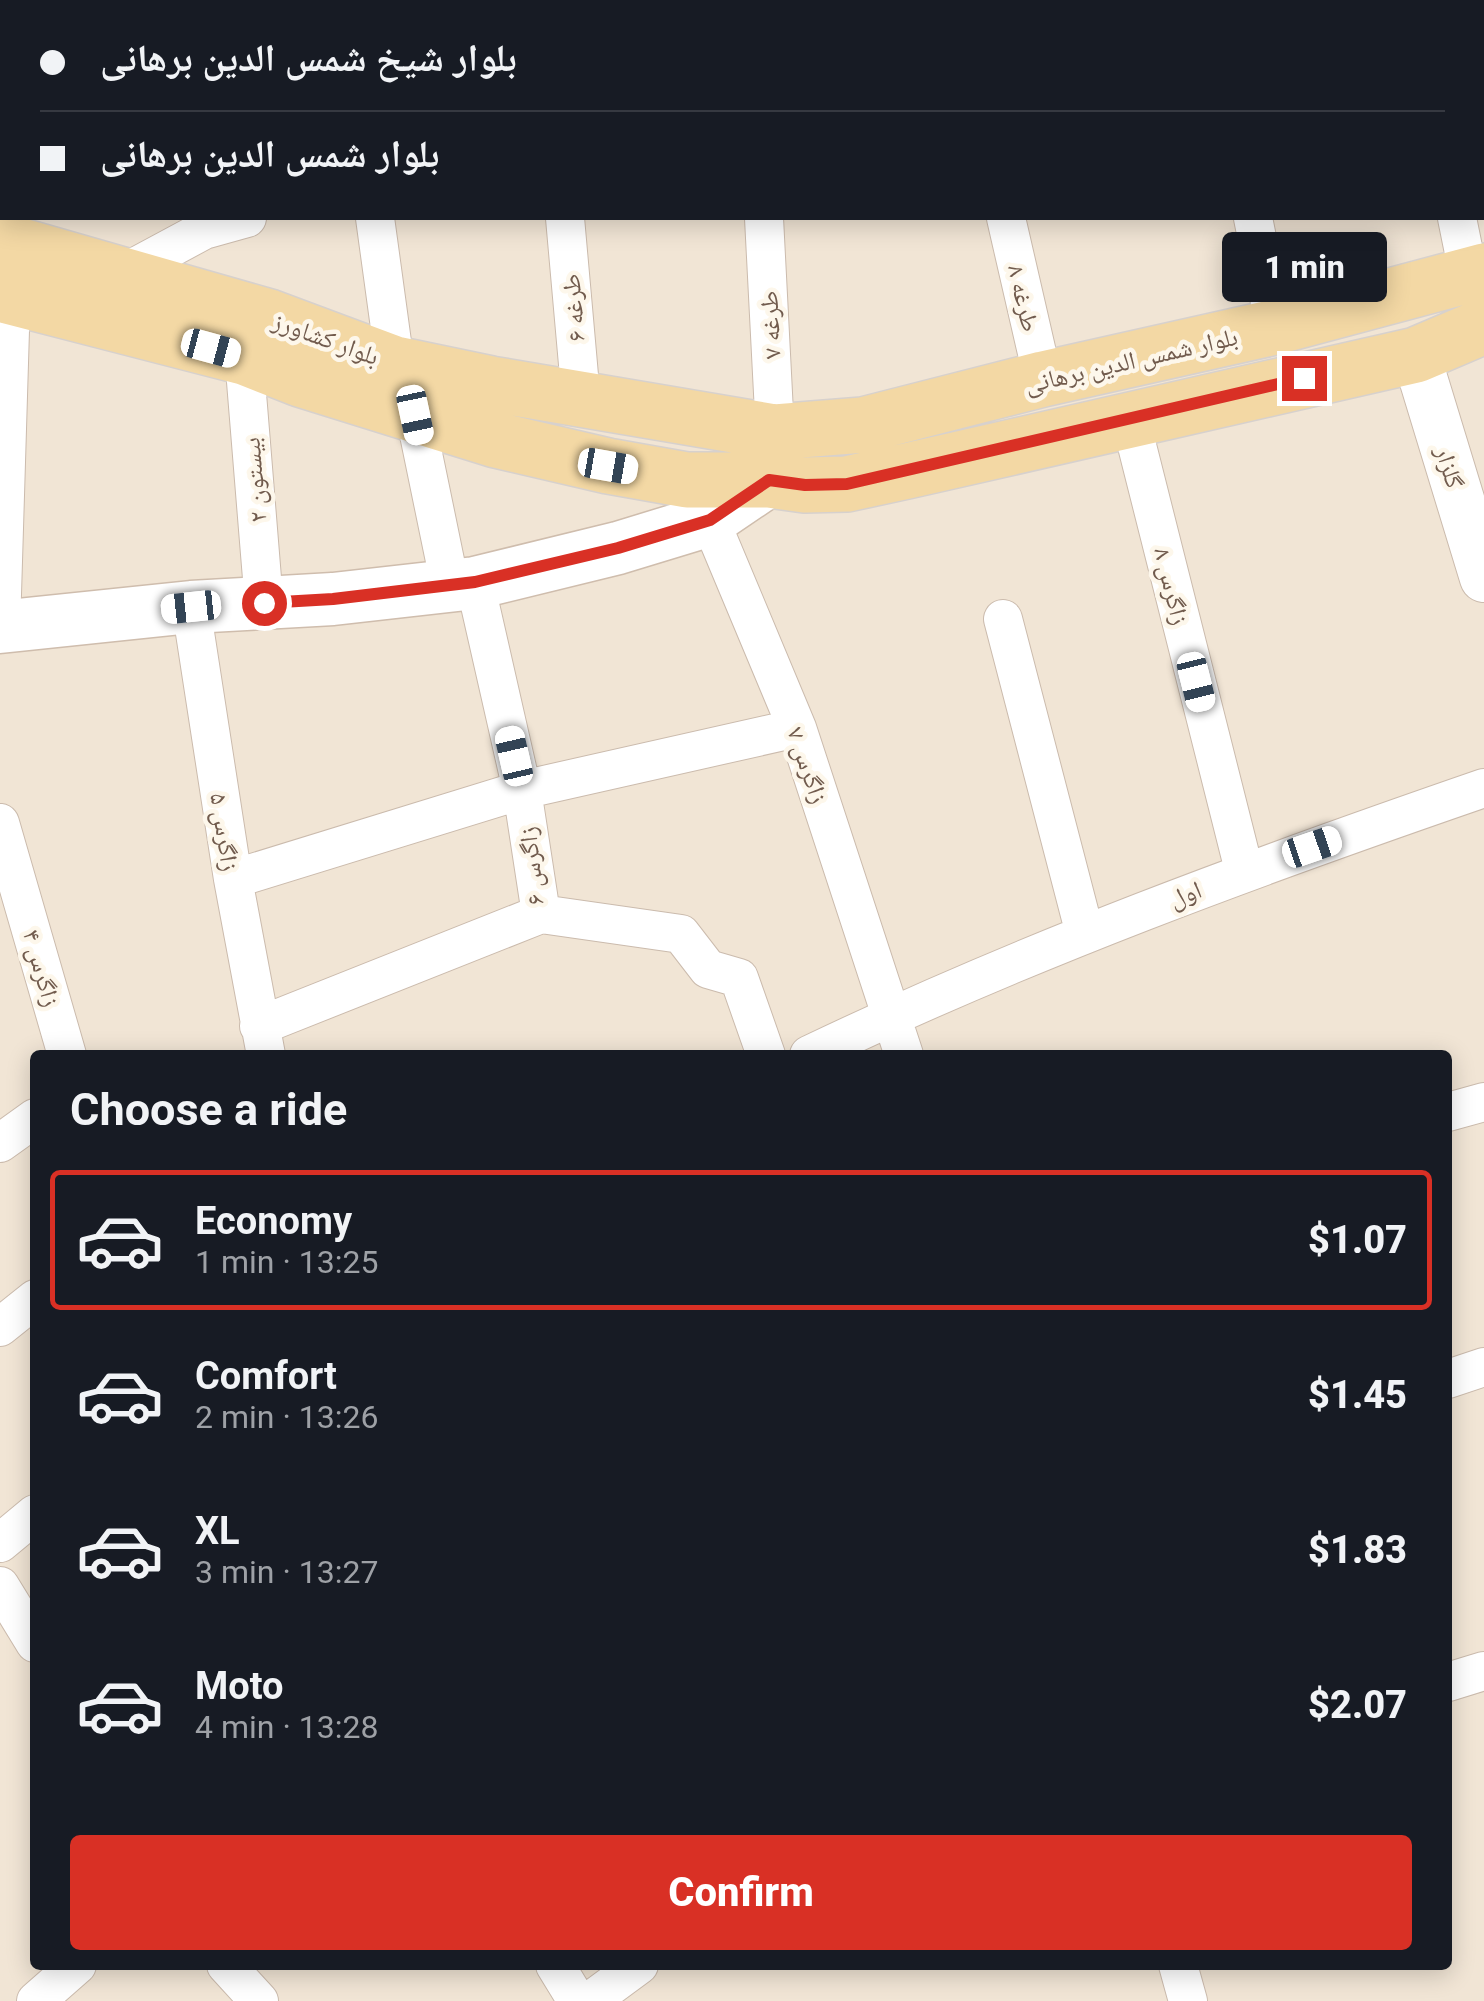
<!DOCTYPE html>
<meta charset="utf-8">
<style>
:root{--surface:#171b24;--page:#242831;--text:#f1f3f6;--muted:#9ea1a6;--line:#363941;--accent:#d93025}
body{margin:0;font-family:Roboto,"Noto Naskh Arabic",sans-serif;background:var(--page);color:var(--text);height:100vh;display:flex;flex-direction:column;font-size:38px;white-space:nowrap}
*{box-sizing:border-box;margin:0}
p{font-size:32px;color:var(--muted)}
.icon{flex:none;width:55px;height:55px;fill:none;stroke:currentColor;stroke-width:2;stroke-linecap:round;stroke-linejoin:round}
.map{position:relative;flex:1;overflow:hidden}
.panel{position:absolute;left:30px;top:1050px;width:1422px;height:920px;display:flex;flex-direction:column;background:var(--surface);border-radius:10px;box-shadow:0 5px 25px #0003}
.panel>*{flex:none}
.hud{position:absolute;left:0px;top:0px;width:1485px;height:220px;box-shadow:0 5px 25px #0003;display:grid;align-content:center;height:220px;padding:0 40px;background:var(--surface)}
.end{position:absolute;width:45px;height:45px;margin:-22px;border:12px solid #d93025;background:#fff;box-shadow:0 0 0 5px #fff}
.from{border-radius:50%}
.bubble{position:absolute;height:70px;border-radius:10px;background:var(--surface);box-shadow:0 5px 25px #0003;font-size:32px;font-weight:800;line-height:70px;text-align:center}
.car{position:absolute;width:30px;height:60px;margin:-30px -15px;border-radius:12px;box-shadow:0 0 8px 2px #0007;background:linear-gradient(#fff 24%,#345 0 40%,#fff 0 76%,#345 0 86%,#fff 0)}
.hud b{display:flex;align-items:center;gap:35px;height:95px;font-size:38px}
.hud b+b{border-top:2px solid var(--line)}
.hud i{width:25px;height:25px;background:var(--text)}
ul{padding:0;list-style:none}
li{display:flex;align-items:center;gap:30px;height:140px;margin:0 20px 15px;padding:0 20px;border:5px solid transparent;border-radius:10px}
li div{flex:1}
li b{display:block;font-size:38px}
li em{font-style:normal;font-weight:800}
li.selected{border-color:var(--accent)}
li>.icon{width:90px;height:90px;stroke-width:1.5}
h2{padding:0 40px;font-size:45px;line-height:120px}
.action{display:flex;gap:20px;margin-top:auto;padding:20px 40px}
.action a{flex:1;height:115px;border-radius:10px;background:var(--accent);color:#fff;font-size:40px;font-weight:800;line-height:115px;text-align:center}
.map>svg:first-child{display:block}
.residential{fill:#f1e5d5;fill-rule:evenodd}
.lines{fill:none;stroke-linecap:round;stroke-linejoin:round}
.minor-casing{stroke:#cbbbad;stroke-width:40}
.tertiary-casing{stroke:#cbbbad;stroke-width:50}
.secondary-casing{stroke:#cfbdad;stroke-width:55}
.primary-casing{stroke:#d7d1cd;stroke-width:58}
.minor{stroke:#fff;stroke-width:38}
.tertiary{stroke:#fff;stroke-width:48}
.secondary{stroke:#fff;stroke-width:52}
.primary{stroke:#f3d8a4;stroke-width:55}
.route{stroke:#d93025;stroke-width:12}
.labels{text-anchor:middle;stroke-width:9;stroke-linejoin:round;paint-order:stroke}
.street-label{font-size:25px;fill:#715b4d;stroke:#fdf7eb}
</style>
<div class="map">
<svg width="1484" height="2001" viewBox="0 0 1484 2001">
<rect width="100%" height="100%" fill="#faf3e6"/>
<path class="residential" d="M 0,0 L 1484,0 L 1484,2001 L 0,2001 ZM 2,2 L 1482,2 L 1482,218 L 2,218 ZM 35,1055 L 1448,1055 L 1448,1965 L 35,1965 Z"/>
<g class="lines">
<g class="minor-casing">
<path id="minor" d="M 168,0 L 168,2
M 362,0 L 362,2
M 701,0 L 702,2
M 957,0 L 957,2
M 1189,0 L 1190,2
M 1413,0 L 1414,2
M 49,2 L 49,0
M 904,2 L 910,0
M 375,218 L 395,364
M 565,218 L 581,398
M 764,218 L 775,432
M 1006,218 L 1043,379
M 1253,218 L 1275,327
M 1457,218 L 1469,277
M 124,273 L 204,230 L 247,218
M 244,357 L 264,603
M 415,415 L 450,585
M 1130,418 L 1244,870
M 710,520 L 797,728 L 904,1055
M 191,607 L 233,879 L 266,1055
M 1003,619 L 1085,934
M 1,627 L 11,297
M 0,823 L 67,1055
M 233,879 L 522,790 L 797,728
M 541,914 L 681,934 L 708,969 L 739,978 L 766,1055
M 259,1026 L 541,914 L 522,790 L 475,583
M 809,1055 C 1028,950 1255,867 1484,788
M 1448,1112 L 1484,1102
M 0,1143 L 35,1118
M 0,1327 L 35,1299
M 1448,1379 L 1484,1367
M 0,1543 L 35,1514
M 0,1586 L 35,1643
M 1448,1682 L 1484,1671
M 226,1965 L 259,2001
M 555,1965 L 577,2001
M 1178,1965 L 1188,2001
M 36,2001 L 77,1965
M 590,2001 L 639,1965"/>
</g>
<g class="tertiary-casing">
<path id="tertiary" d="M 1416,355 L 1484,578"/>
</g>
<g class="secondary-casing">
<path id="secondary" d="M 0,627 L 191,607 L 333,599 L 475,583 L 618,548 L 710,520 L 769,480"/>
</g>
<g class="primary-casing">
<path id="primary" d="M 0,240 L 269,317 L 395,364 L 491,384 L 775,432 L 863,425 L 1043,379 L 1275,327 L 1484,271
M 0,294 L 244,357 L 300,379 L 496,440 L 608,466 L 687,480 L 769,480 L 805,485 L 847,484 L 907,471 L 1416,355 L 1484,326"/>
</g>
<use href="#minor" class="minor"/>
<use href="#tertiary" class="tertiary"/>
<use href="#secondary" class="secondary"/>
<use href="#primary" class="primary"/>
</g>
<g class="lines">
<path class="route" d="M 264,603 L 333,599 L 475,582 L 618,548 L 710,520 L 769,480 L 805,485 L 847,484 L 1304,378"/>
</g>
<g class="labels">
<g class="street-label">
<text transform="translate(1024 298) rotate(77)" y="9">طرغه ۸</text>
<text transform="translate(573 308) rotate(-95)" y="9">طرغه ۶</text>
<text transform="translate(770 325) rotate(-93)" y="9">طرغه ۷</text>
<text transform="translate(326 338) rotate(20)" y="9">بلوار کشاورز</text>
<text transform="translate(1131 360) rotate(-13)" y="9">بلوار شمس الدین برهانی</text>
<text transform="translate(1450 467) rotate(73)" y="9">گلزار</text>
<text transform="translate(254 480) rotate(-95)" y="9">بیستون ۲</text>
<text transform="translate(1172 586) rotate(76)" y="9">زاگرس ۸</text>
<text transform="translate(808 765) rotate(71)" y="9">زاگرس ۷</text>
<text transform="translate(225 832) rotate(81)" y="9">زاگرس ۵</text>
<text transform="translate(531 866) rotate(-96)" y="9">زاگرس ۶</text>
<text transform="translate(1185 894) rotate(-22)" y="9">اول</text>
<text transform="translate(42 968) rotate(74)" y="9">۴ زاگرس</text>
</g>
</g>
</svg>
<i class="end from" style="left:264px;top:603px"></i>
<i class="end" style="left:1304px;top:378px"></i>
<div class="bubble" style="left:1222px;top:232px;width:165px">1 min</div>
<i class="car" style="left:211px;top:348px;rotate:105deg"></i>
<i class="car" style="left:415px;top:415px;rotate:168deg"></i>
<i class="car" style="left:608px;top:466px;rotate:100deg"></i>
<i class="car" style="left:191px;top:607px;rotate:264deg"></i>
<i class="car" style="left:1196px;top:682px;rotate:166deg"></i>
<i class="car" style="left:514px;top:756px;rotate:347deg"></i>
<i class="car" style="left:1312px;top:847px;rotate:71deg"></i>
<div class="hud">
<b><i class="from"></i>بلوار شیخ شمس الدین برهانی</b>
<b><i></i>بلوار شمس الدین برهانی</b>
</div>
<section class="panel">
<h2>Choose a ride</h2>
<ul>
<li class="selected"><svg class="icon" aria-label="car" viewBox="0 0 24 24"><path d="M5 17H2v-5l4-1 3-4h7l3 4 3 1v5h-3M9 17h6M6 11h13"/><circle cx="7" cy="17" r="2"/><circle cx="17" cy="17" r="2"/></svg><div><b>Economy</b><p>1 min · 13:25</p></div><em>$1.07</em></li>
<li><svg class="icon" aria-label="car" viewBox="0 0 24 24"><path d="M5 17H2v-5l4-1 3-4h7l3 4 3 1v5h-3M9 17h6M6 11h13"/><circle cx="7" cy="17" r="2"/><circle cx="17" cy="17" r="2"/></svg><div><b>Comfort</b><p>2 min · 13:26</p></div><em>$1.45</em></li>
<li><svg class="icon" aria-label="car" viewBox="0 0 24 24"><path d="M5 17H2v-5l4-1 3-4h7l3 4 3 1v5h-3M9 17h6M6 11h13"/><circle cx="7" cy="17" r="2"/><circle cx="17" cy="17" r="2"/></svg><div><b>XL</b><p>3 min · 13:27</p></div><em>$1.83</em></li>
<li><svg class="icon" aria-label="car" viewBox="0 0 24 24"><path d="M5 17H2v-5l4-1 3-4h7l3 4 3 1v5h-3M9 17h6M6 11h13"/><circle cx="7" cy="17" r="2"/><circle cx="17" cy="17" r="2"/></svg><div><b>Moto</b><p>4 min · 13:28</p></div><em>$2.07</em></li>
</ul>
<div class="action"><a>Confirm</a></div>
</section>
</div>
